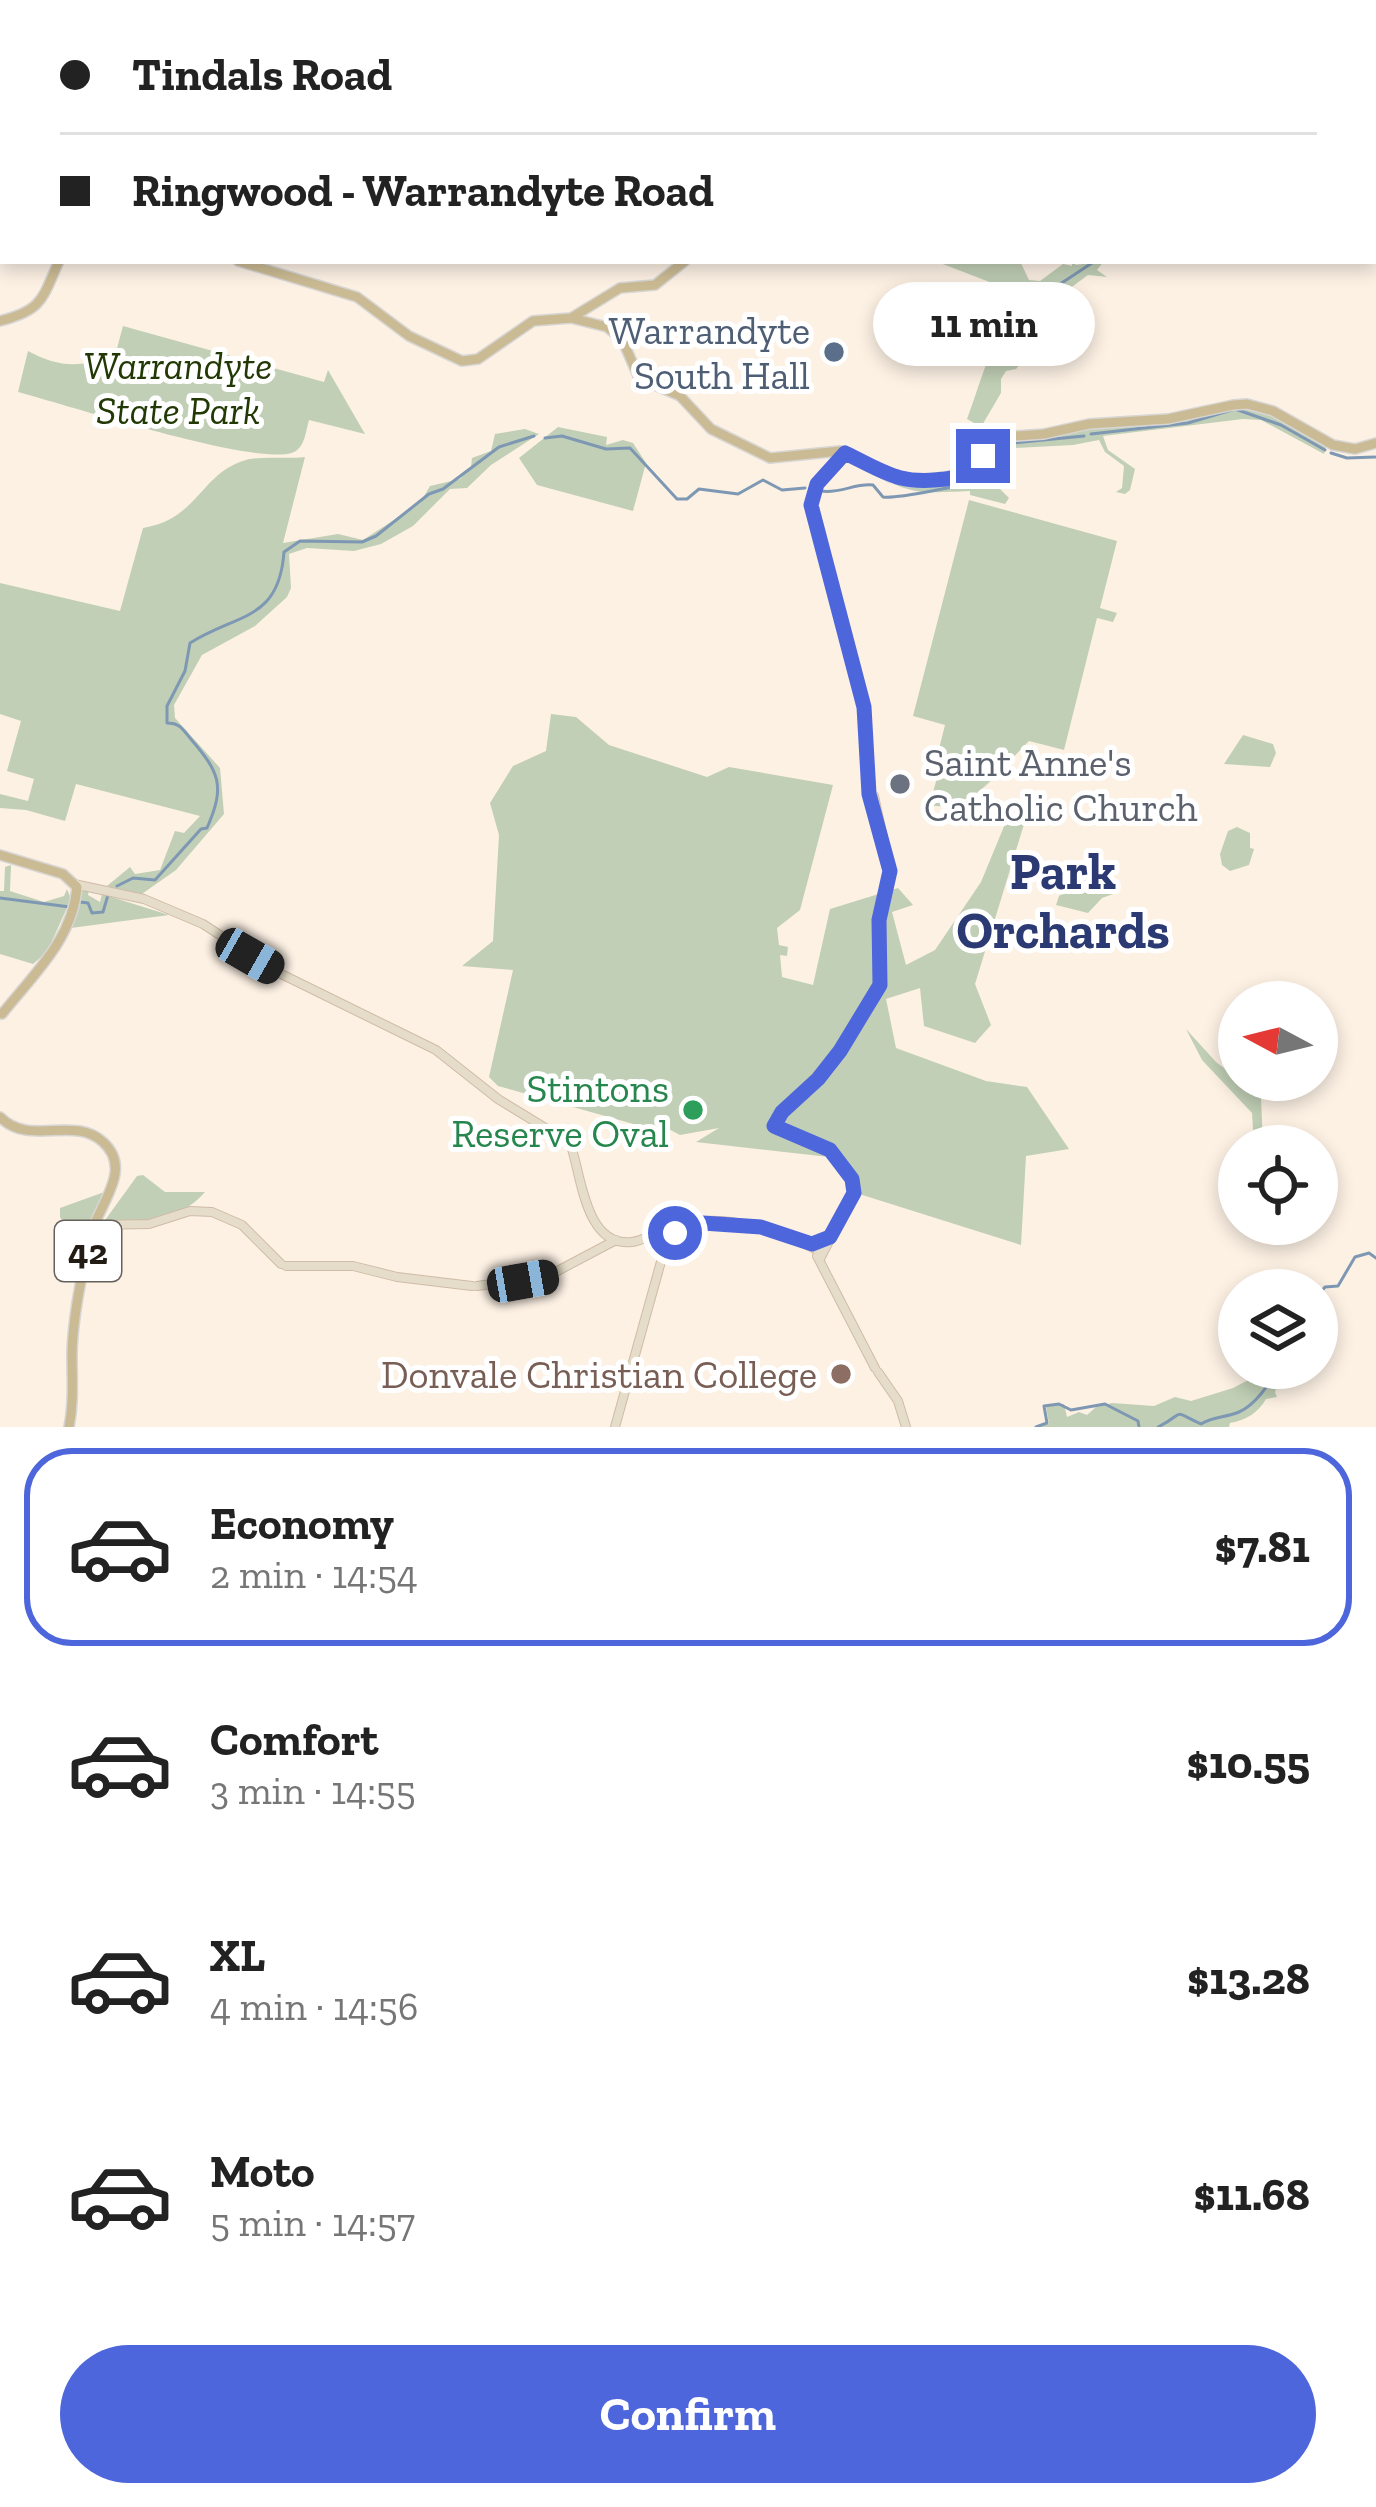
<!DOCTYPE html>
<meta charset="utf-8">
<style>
:root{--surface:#fff;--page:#f2f2f2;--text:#222;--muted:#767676;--line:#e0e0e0;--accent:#4d66db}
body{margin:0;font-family:"Zilla Slab",serif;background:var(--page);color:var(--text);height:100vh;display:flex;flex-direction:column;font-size:45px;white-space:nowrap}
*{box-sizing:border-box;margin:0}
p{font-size:39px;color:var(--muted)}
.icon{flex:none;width:66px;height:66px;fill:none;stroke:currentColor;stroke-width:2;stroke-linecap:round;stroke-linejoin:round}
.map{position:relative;height:1427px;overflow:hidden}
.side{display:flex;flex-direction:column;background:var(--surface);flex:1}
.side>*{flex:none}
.hud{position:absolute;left:0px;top:0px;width:1377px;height:264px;box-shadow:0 6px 18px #0003;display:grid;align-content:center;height:264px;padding:0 60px;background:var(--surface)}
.needle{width:78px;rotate:277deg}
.fabs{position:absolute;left:1218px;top:981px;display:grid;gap:24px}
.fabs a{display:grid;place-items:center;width:120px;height:120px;border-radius:50%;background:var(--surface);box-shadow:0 6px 18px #0003;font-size:60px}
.end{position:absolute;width:54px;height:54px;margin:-27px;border:15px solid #4d66db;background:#fff;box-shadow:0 0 0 6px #fff}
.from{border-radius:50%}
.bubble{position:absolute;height:84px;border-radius:42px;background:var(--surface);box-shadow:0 6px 18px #0003;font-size:39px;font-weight:700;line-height:84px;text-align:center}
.car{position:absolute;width:36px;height:72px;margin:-36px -18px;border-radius:15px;box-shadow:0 0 9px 3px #0007;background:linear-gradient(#222 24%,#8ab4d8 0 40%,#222 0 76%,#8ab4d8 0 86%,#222 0)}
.hud b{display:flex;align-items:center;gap:42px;height:114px;font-size:45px}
.hud b+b{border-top:3px solid var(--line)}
.hud i{width:30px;height:30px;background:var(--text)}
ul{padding:21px 0 0;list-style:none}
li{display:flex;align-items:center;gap:36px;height:198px;margin:0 24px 18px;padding:0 36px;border:6px solid transparent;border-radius:48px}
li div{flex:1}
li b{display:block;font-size:45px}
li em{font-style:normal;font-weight:700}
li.active{border-color:var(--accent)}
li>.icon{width:108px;height:108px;stroke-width:1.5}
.primary-button{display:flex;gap:24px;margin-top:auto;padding:24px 60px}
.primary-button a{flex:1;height:138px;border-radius:72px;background:var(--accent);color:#fff;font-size:48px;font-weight:700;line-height:138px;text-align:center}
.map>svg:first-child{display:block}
.green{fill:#c1cfb6}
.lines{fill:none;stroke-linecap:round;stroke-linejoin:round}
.stream{stroke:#7e98b4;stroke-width:3}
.secondary-casing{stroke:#cfbba7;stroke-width:10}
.primary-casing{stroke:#d7d6d5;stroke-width:12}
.secondary{stroke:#e5ddc9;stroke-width:8}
.primary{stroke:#cbbb94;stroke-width:9}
.route{stroke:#4d66db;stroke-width:15}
.service-dot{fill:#5c6f8a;stroke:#fff;stroke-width:4.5}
.worship-dot{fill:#6b7280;stroke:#fff;stroke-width:4.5}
.leisure-dot{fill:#2e9e5b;stroke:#fff;stroke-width:4.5}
.education-dot{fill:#8d6e63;stroke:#fff;stroke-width:4.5}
.labels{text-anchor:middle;stroke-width:10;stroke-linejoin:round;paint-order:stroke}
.shield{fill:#fff;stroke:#65605a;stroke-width:3}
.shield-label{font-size:36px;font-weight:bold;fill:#231c14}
.service-label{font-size:39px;fill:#4e5e75;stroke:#fff;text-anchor:end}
.park-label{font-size:39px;font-style:italic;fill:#223905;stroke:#fff}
.worship-label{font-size:39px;fill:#5b616d;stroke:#fff;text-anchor:start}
.leisure-label{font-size:39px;fill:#27864d;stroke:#fff;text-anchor:end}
.education-label{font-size:39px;fill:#785e54;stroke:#fff;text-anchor:end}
.district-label{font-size:51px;font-weight:bold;fill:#2c3a73;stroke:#fff}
</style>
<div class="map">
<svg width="1376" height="1427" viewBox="0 0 1376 1427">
<rect width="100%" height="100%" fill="#fdf1e4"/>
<path class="green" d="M 935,261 L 1020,261 L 1029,280 L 1040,281 L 1063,264 L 1072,266 L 1072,261 L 1076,265 L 1104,261 L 1097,270 L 1107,277 L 1088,275 L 1061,295 L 1054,306 L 1060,335 L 1044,357 L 1025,358 L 1016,369 L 1006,371 L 1001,379 L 1001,393 L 981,427 L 967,419 C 981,383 990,337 1019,311 L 992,283 Z
M 123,326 L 324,382 L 328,370 L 365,434 L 309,420 C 306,430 305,447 294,452 C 260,468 64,404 18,392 L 28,351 C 59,368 85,369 116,352 Z
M 1230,407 C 1268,407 1294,427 1326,447 L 1324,454 L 1261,420 L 1243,419 L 1103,436 L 1108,450 L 1135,469 L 1130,490 L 1125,494 L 1116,492 L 1122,488 L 1124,466 L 1105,452 L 1099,440 L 1073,445 L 996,449 L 993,482 L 1009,498 L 1005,504 L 970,495 L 970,491 C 919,493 910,496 865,468 L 914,486 L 962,479 L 981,469 L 997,442 Z
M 558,427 L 607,437 L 606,445 L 623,440 L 633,443 L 646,463 L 633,511 L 537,485 L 519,458 Z
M 525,429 L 539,434 L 491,465 L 467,488 L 450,489 L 413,526 L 381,544 L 354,551 L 307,548 L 289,554 L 291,588 L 287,597 L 255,626 L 202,655 L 174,705 L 175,718 L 220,768 L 224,814 L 176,870 L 139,896 L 107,886 L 130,867 L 135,874 L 160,870 L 175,831 L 184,833 L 200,816 L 76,784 L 65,821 L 26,810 L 0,808 L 0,794 L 28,801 L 34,779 L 7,771 L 21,721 L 0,714 L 0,583 L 120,611 L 143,528 C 199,519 200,473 246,460 C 260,456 288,459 305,457 L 283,543 L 338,534 L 363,540 L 420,503 L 430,486 L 460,479 L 471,467 L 472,458 L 491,451 L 495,434 Z
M 969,500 L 1117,541 L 1100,608 L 1117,613 L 1113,622 L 1097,618 L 1064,750 L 1029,741 C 1002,767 971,815 929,805 L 944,755 L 938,753 L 945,725 L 913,716 Z
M 551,714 L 576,717 L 609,745 L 707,777 L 729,767 L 833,785 L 800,910 L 777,928 L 779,945 L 788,947 L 787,956 L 780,955 L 782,977 L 813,985 L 830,909 L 898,888 L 913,905 L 892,912 L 906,965 L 935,950 L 981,882 L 1005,824 L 998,820 L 1000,817 L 1025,821 L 975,984 L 991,1025 L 975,1043 L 924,1026 L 920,988 L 886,999 L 896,1048 L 986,1081 L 1027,1087 L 1069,1149 L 1026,1156 L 1021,1245 L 856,1193 L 829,1157 L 696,1142 L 719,1128 L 680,1135 L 659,1124 L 662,1132 L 498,1086 L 489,1077 L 513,970 L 462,966 L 493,941 L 499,835 L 490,803 L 513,766 L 546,751 Z
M 1243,735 L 1273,744 L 1276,753 L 1270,767 L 1224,764 Z
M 1237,827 L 1250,833 L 1250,848 L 1254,849 L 1249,865 L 1230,871 L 1222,865 L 1220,854 L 1228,831 Z
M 1102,859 L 1113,894 L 1102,898 L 1088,913 L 1056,905 L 1059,896 Z
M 11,865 L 10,891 L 44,902 L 64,896 L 67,889 L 71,899 L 47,952 L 33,964 L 0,954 L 0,891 L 4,891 L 5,867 Z
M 78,890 L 89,890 L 88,895 L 100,902 L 102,894 L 169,915 L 71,928 L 79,909 Z
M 1186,1029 L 1216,1062 L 1261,1096 L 1263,1146 L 1254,1146 L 1252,1113 L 1202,1060 Z
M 143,1175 L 165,1192 L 205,1192 C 178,1223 141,1223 103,1223 L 137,1176 Z
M 107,1191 L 82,1254 L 60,1217 L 60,1208 Z
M 1261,1368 L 1291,1370 L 1290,1374 L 1282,1372 L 1275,1392 L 1277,1397 L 1266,1399 C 1258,1413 1246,1420 1230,1423 L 1229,1427 L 1036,1427 L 1049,1424 L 1046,1406 L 1064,1404 L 1067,1417 L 1079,1412 L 1087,1415 L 1096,1407 L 1112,1403 L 1154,1406 L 1175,1397 L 1191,1401 L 1233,1388 L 1260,1374 Z"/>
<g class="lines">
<path class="stream" d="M 1036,336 L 1040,310 L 1048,292 L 1095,261
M 1091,434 L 1188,423 L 1235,409 L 1281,425 L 1325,450
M 545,438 L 562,436 L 606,449 L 630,448 L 677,499 L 687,499 L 699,489 L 738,494 L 763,480 L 782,490 L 805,488
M 1000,447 L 1002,444 L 1084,436
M 1331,453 L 1347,458 L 1375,457
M 986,477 L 993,458
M 821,491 C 840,494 855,483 873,485 L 883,497 C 897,499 966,485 981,479
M 117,886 L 133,878 L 155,880 L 201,829 L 207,828 C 226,785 219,772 190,738 C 182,728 179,723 167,723 L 167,706 L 185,671 L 190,643 C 238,613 279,621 284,552 L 300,541 L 362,542 L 376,536 L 429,494 L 443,489 L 499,447 L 534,436
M 0,898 L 70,907
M 80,902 L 88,903 L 92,913 L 103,912 L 108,895
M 1317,1297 L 1325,1287 L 1338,1286 L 1355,1257 L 1369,1253 L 1376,1258
M 1036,1427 L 1047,1423 L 1044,1406 L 1059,1404 L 1071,1410 L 1105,1404 L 1138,1421 L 1139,1427
M 1158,1427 C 1188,1412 1169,1409 1201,1424 C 1214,1416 1225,1418 1239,1412 C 1253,1406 1272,1384 1275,1368"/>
<g class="secondary-casing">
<path id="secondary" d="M 1199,0 L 1210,3
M 1374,47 L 1376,48
M 0,148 L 3,151
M 845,453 L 817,484 L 811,510 L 864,707 L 871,790
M 74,884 L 144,899 L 203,924 L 275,971 L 436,1050 L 498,1099 L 570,1143 C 581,1171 584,1248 632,1242 C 649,1240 660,1225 677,1231
M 94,1225 L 149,1224 L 190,1211 L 212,1212 L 242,1225 L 281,1264
M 815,1244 L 820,1245 L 819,1250 L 815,1249 Z
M 817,1256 L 875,1368
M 820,1259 L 853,1194 L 854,1183 L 830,1150 L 777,1129 L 774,1122 L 840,1051 L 880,985 L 880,910 L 890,870 L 874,796
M 286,1266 L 353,1266 L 397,1277 L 472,1286
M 477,1286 L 548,1276 L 616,1240
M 878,1372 L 898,1401 L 906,1427
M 615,1427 L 667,1240 C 690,1201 783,1231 815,1249"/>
</g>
<g class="primary-casing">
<path id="primary" d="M 1095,3 L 1109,0
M 238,261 L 357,297 L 409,336 L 462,361 L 478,359 L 533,321 L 571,318 L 607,327 L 622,339 L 639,378 L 680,396 L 711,429 L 770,458 L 840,451 L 890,477 L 911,482 L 972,473 L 988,445 L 1001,437 L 1044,434 L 1089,424 L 1168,419 L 1233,405 L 1247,404 L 1273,411 L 1333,445 L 1355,449 L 1376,443
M 571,318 L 620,288 L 655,285 L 685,261
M 0,321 C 43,310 42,299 59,261
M 0,855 L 63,874 L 77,887 C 73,939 33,975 2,1014
M 0,1117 C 29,1147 74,1115 103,1142 C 134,1170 98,1205 91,1235 C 82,1272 73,1315 72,1353 C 72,1378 74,1402 69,1427"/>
</g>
<use href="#secondary" class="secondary"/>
<use href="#primary" class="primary"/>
</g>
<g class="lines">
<path class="route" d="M 675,1233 L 676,1228 L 688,1222 L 761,1227 L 812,1244 L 830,1237 L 854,1193 L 852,1179 L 830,1150 L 774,1126 L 782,1112 L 818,1079 L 840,1051 L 880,985 L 879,920 L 890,871 L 869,794 L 864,707 L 811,505 L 817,484 L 845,453 C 885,472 898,485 945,479 C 963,476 975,475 983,456"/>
</g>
<circle class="service-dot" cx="834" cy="352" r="12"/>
<circle class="worship-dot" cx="900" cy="784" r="12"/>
<circle class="leisure-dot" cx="693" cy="1110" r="12"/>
<circle class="education-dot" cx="841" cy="1374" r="12"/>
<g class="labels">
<rect class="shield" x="55" y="1221" width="66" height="60" rx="9"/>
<g class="shield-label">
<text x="88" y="1264">42</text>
</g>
<g class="service-label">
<text x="810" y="344">Warrandyte<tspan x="810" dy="45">South Hall</tspan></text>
</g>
<g class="park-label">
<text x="178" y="379">Warrandyte<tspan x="178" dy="45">State Park</tspan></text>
</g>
<g class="worship-label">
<text x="924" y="776">Saint Anne's<tspan x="924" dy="45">Catholic Church</tspan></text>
</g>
<g class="leisure-label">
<text x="669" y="1102">Stintons<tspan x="669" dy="45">Reserve Oval</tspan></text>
</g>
<g class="education-label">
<text x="817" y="1388">Donvale Christian College</text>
</g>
<g class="district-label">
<text x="1063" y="889">Park<tspan x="1063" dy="59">Orchards</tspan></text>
</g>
</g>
</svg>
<div class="fabs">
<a><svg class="needle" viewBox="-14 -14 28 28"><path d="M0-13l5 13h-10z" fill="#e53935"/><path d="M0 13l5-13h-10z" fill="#767676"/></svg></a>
<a><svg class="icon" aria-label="locate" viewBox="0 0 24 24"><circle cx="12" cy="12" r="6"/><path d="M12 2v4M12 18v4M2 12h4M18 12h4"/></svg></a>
<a><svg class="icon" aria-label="layers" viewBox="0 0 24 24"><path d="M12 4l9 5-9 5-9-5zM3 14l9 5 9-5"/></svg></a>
</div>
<i class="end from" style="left:675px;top:1233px"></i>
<i class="end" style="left:983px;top:456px"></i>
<div class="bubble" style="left:873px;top:282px;width:222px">11 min</div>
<i class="car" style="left:250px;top:956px;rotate:120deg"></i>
<i class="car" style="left:523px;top:1281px;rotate:80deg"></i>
<div class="hud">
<b><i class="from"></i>Tindals Road</b>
<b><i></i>Ringwood - Warrandyte Road</b>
</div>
</div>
<section class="side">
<ul>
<li class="active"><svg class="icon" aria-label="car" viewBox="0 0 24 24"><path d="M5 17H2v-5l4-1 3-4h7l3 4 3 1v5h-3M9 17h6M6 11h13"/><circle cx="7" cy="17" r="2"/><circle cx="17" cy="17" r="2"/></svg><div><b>Economy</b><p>2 min · 14:54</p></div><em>$7.81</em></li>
<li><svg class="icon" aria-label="car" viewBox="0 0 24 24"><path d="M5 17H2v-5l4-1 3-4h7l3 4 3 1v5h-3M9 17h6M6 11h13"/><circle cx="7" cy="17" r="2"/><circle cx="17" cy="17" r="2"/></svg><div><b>Comfort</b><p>3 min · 14:55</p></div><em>$10.55</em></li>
<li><svg class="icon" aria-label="car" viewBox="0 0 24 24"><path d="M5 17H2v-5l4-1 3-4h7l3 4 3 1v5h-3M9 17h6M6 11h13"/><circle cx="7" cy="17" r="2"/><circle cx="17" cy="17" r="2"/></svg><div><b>XL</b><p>4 min · 14:56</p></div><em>$13.28</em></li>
<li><svg class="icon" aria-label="car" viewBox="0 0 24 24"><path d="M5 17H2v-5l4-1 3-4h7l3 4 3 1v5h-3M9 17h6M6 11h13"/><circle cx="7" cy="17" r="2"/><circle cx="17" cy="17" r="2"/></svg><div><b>Moto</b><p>5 min · 14:57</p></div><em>$11.68</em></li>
</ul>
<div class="primary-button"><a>Confirm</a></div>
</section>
